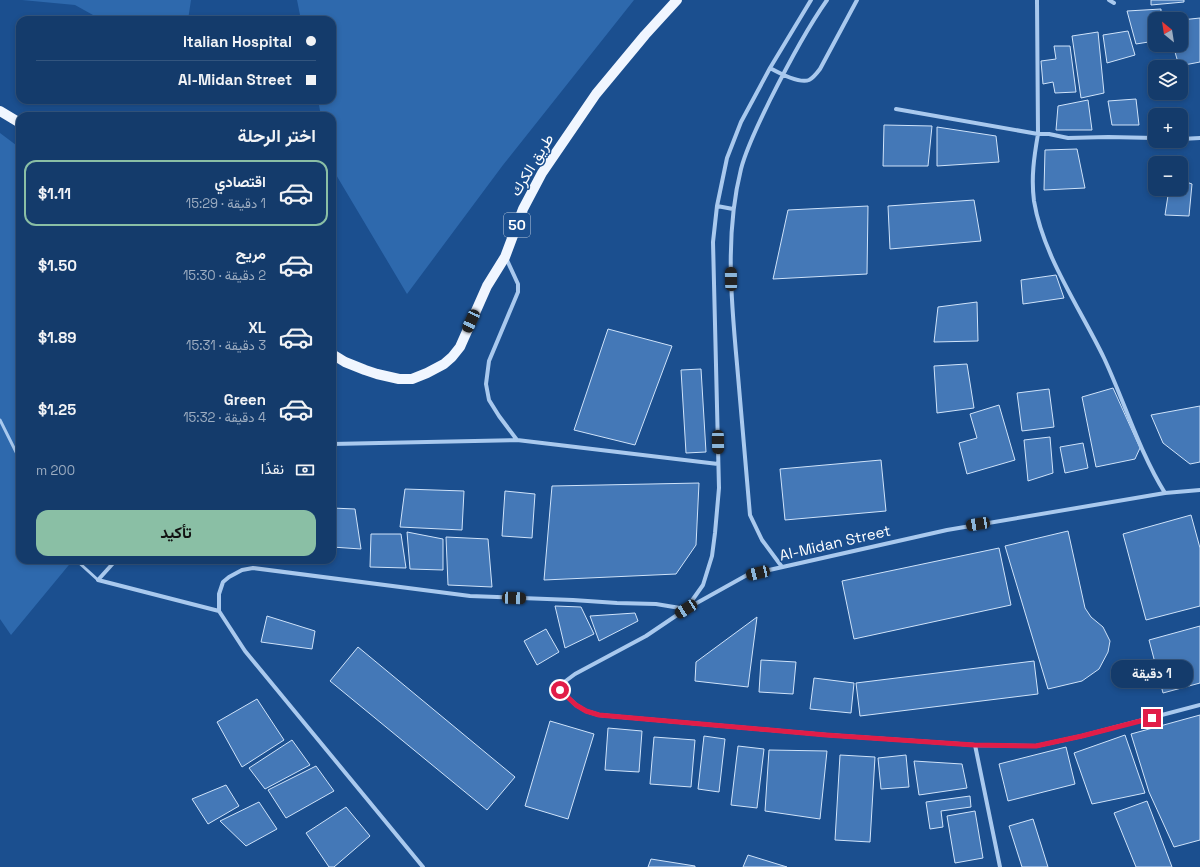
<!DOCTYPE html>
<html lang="ar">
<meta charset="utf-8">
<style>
:root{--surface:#143b6b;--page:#214673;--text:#f1f3f6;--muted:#9dadc1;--line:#33557e;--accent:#8abfa5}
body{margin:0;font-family:"Space Grotesk",Vazirmatn,sans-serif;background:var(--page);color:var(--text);direction:rtl;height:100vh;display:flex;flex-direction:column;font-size:15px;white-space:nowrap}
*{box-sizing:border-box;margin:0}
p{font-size:13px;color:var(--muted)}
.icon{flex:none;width:22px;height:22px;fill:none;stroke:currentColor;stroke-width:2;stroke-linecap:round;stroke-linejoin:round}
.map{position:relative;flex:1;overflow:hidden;direction:ltr}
.drawer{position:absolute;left:16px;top:112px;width:320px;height:452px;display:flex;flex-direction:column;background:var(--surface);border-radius:12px;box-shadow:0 2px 6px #0003,0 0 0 1px var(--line);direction:rtl}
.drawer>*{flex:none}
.guide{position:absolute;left:16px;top:16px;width:320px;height:88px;border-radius:12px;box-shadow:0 2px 6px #0003,0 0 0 1px var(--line);direction:rtl;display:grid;align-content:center;height:88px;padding:0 20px;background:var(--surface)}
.needle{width:26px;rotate:330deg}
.controls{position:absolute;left:1148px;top:12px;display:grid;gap:8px}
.controls a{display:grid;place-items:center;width:40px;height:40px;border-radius:8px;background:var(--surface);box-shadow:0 2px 6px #0003,0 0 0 1px var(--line);font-size:20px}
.end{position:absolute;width:18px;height:18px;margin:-9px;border:5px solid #e11d48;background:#fff;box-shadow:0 0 0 2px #fff}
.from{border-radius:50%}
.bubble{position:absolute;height:28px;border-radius:12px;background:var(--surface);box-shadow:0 2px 6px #0003,0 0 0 1px var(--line);font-size:13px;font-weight:700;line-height:28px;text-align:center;direction:rtl}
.car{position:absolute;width:12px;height:24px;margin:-12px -6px;border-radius:5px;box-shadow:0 0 3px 1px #0007;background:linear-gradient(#222 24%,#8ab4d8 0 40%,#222 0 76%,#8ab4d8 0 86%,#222 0)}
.guide b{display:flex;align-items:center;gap:14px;height:38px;font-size:15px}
.guide b+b{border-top:1px solid var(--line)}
.guide i{width:10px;height:10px;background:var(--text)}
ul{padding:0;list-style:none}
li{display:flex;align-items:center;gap:12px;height:66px;margin:0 8px 6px;padding:0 12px;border:2px solid transparent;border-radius:12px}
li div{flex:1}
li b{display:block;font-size:15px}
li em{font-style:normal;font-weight:700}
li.active{border-color:var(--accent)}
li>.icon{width:36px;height:36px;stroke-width:1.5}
h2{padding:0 20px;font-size:18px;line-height:48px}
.pay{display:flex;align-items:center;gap:10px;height:44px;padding:0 20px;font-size:15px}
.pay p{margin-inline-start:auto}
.button{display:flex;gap:8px;margin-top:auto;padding:8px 20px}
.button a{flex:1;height:46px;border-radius:12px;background:var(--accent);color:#111;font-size:16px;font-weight:700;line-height:46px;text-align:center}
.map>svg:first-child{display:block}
.green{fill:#2e69ad}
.building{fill:#4478b7;stroke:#cfe3fa}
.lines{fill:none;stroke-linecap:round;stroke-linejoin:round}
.service{stroke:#a9c9ee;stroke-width:3}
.minor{stroke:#a9c9ee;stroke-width:4}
.primary{stroke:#f0f6ff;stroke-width:10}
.route{stroke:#e11d48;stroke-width:5}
.labels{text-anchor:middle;stroke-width:3;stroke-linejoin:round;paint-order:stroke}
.shield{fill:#1b4f8f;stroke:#bbcadd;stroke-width:1}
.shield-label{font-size:14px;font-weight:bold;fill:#fff}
.street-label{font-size:15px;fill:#fff;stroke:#1b4f8f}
</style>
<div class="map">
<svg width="1200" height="867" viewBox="0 0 1200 867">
<rect width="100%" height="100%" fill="#1b4f8f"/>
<path class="green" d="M 22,0 L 191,0 L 188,20 L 102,20 L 75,5 Z
M 297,0 L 634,0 L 503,165 L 407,294 L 332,168 L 332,116 L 321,116 L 318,100 L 332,100 L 332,20 L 301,20 Z
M 0,133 L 20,148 L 20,560 L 73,560 L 11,635 L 0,619 Z"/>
<path class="building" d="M 1151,0 L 1184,0 L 1184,2 L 1151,5 Z
M 1161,9 L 1161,19 L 1155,19 L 1155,41 L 1136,44 L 1127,11 Z
M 1200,18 L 1200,62 L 1179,66 L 1173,45 L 1181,45 L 1181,20 Z
M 1128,31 L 1135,55 L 1107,63 L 1103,35 Z
M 1098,32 L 1104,93 L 1081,98 L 1072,36 Z
M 1054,46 L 1070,46 L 1076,92 L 1055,93 L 1053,82 L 1043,84 L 1041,61 L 1056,59 Z
M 1136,99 L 1139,125 L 1112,125 L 1108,101 Z
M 1088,100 L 1092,130 L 1056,130 L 1058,106 Z
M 884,125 L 932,126 L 928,166 L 883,166 Z
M 937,127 L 996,136 L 999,162 L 937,166 Z
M 1077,149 L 1085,188 L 1044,190 L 1045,150 Z
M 1181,180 L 1192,184 L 1189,216 L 1165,215 L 1169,189 L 1181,189 Z
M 974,200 L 981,241 L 890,249 L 888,206 Z
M 868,206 L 867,274 L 773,279 L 788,210 Z
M 1056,275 L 1064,298 L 1023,304 L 1021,280 Z
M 977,302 L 978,341 L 934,342 L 938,307 Z
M 608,329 L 672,346 L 635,445 L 574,430 Z
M 967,364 L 974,408 L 937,413 L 934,366 Z
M 701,369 L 706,452 L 686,453 L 681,370 Z
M 1113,388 L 1140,448 L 1135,459 L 1096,467 L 1082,397 Z
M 1049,389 L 1054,427 L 1022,431 L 1017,393 Z
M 999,405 L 1015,460 L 967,474 L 959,443 L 977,438 L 970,414 Z
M 1200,406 L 1200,462 L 1190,464 L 1163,443 L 1151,415 Z
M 1050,437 L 1053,473 L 1028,481 L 1024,440 Z
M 1083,443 L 1088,468 L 1065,473 L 1060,447 Z
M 881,460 L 886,511 L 785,520 L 780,469 Z
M 699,483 L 696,545 L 676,574 L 544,580 L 552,486 Z
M 405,489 L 464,491 L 462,530 L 400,527 Z
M 505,491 L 535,494 L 532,538 L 502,536 Z
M 332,508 L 355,509 L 361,549 L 332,547 Z
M 1191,515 L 1200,548 L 1200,606 L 1146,620 L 1123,534 Z
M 1068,531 L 1085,608 L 1091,617 L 1103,627 L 1110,641 L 1108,652 L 1099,669 L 1082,681 L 1048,689 L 1005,546 Z
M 407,532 L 443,539 L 443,570 L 410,569 Z
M 371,534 L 401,534 L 406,568 L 370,567 Z
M 446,537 L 488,539 L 492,587 L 448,585 Z
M 999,548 L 1011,605 L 854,639 L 842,581 Z
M 555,606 L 581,607 L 594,634 L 565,648 Z
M 635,613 L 638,621 L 599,641 L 590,616 Z
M 267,616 L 315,631 L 312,649 L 261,642 Z
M 757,617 L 748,687 L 695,681 L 696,662 Z
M 1200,626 L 1200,683 L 1163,693 L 1149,640 Z
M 546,629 L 559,652 L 537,665 L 524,641 Z
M 358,647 L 515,777 L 487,810 L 330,681 Z
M 761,660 L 796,662 L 793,694 L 759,692 Z
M 1034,661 L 1038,694 L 860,716 L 856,683 Z
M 814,678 L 854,683 L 851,713 L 810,709 Z
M 257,699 L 284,740 L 242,767 L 217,722 Z
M 1200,715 L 1200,840 L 1174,847 L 1149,792 L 1131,734 Z
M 550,721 L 594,734 L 568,819 L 525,806 Z
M 608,728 L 642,731 L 639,772 L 605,770 Z
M 1125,735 L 1145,793 L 1092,804 L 1074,753 Z
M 704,736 L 725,739 L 719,792 L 698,789 Z
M 654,737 L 695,740 L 691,787 L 650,784 Z
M 292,740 L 310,765 L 265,789 L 249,768 Z
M 738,746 L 764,749 L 757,808 L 731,805 Z
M 1066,747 L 1075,784 L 1008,801 L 999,764 Z
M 769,750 L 827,751 L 820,819 L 765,811 Z
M 840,755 L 875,757 L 870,842 L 835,840 Z
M 906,755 L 909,787 L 881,789 L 878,758 Z
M 914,761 L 962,764 L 967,788 L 919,795 Z
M 316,766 L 334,791 L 286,818 L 268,790 Z
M 226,785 L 239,806 L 208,824 L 192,799 Z
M 970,796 L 971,807 L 941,811 L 943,827 L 930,829 L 926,802 Z
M 1147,801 L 1172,867 L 1136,867 L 1114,813 Z
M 259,802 L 277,829 L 246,846 L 220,821 Z
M 346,807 L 370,836 L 334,867 L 329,867 L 306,833 Z
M 975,811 L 983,858 L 955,863 L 947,816 Z
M 1033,819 L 1048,867 L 1022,867 L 1009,826 Z
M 748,855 L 787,867 L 743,867 Z
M 651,859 L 695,866 L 695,867 L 648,867 Z"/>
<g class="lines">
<path class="service" d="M 0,420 L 20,460
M 76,560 L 98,580"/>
<path class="minor" d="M 1109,0 L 1114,3
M 770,68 C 779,73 799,84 809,80 C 813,78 817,73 820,69 L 857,0
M 896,109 L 1038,134 L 1037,0
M 1155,138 L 1108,137 L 1068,138 L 1049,134 L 1038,134 C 1034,157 1031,178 1034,201 C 1043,256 1080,308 1104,358 C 1125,403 1139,451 1165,493
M 1181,139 L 1200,138
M 717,206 L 733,209
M 506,258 L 518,284 L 518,292 L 489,361 L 486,384 L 489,400 L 499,416 L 517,440
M 332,444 L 517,440 L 718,464
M 1200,490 L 1165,493 L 947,530 L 747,575 L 686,609 L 646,636 L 575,674 L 563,683 L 560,690 L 576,705 L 586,711 L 599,715 L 827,735 L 975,745 L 1036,746 L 1082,736 L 1200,705
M 116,560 L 98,580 L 219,611
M 782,567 L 762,540 L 750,515 C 746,465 741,414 737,364 C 731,299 725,233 741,169 C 747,146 760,121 770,100 C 787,66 805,31 827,0
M 975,745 L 1000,867
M 423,867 L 245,651 L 219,611 L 219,594 L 223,582 L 229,577 L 242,570 L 253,568 L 470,596 L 573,600 L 617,603 L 656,604 L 686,609 L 703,585 L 712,556 L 715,533 L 719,488 L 713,242 L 717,206 L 727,158 L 741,122 L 770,68 L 811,0"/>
<path class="primary" d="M 0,111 L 20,123
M 332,354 L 345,362 L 365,370 L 377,374 L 399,379 L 412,379 L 427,373 L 444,364 L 452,357 L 460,347 L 487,286 L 505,257 L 523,209 L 542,173 L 596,94 L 645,35 L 677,0"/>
</g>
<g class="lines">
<path class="route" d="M 560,690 L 576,705 L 586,711 L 599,715 L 826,735 L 974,745 L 1036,746 L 1082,736 L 1152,718"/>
</g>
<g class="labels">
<rect class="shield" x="504" y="213" width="26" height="24" rx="3"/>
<g class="shield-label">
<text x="517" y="230">50</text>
</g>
<g class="street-label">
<text transform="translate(532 165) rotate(-59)" y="5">طريق الكرك</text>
<text transform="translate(835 543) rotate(-13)" y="5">AI-Midan Street</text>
</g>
</g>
</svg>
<div class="controls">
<a><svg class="needle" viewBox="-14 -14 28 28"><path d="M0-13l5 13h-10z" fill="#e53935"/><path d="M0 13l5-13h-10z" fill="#9dadc1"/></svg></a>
<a><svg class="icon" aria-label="layers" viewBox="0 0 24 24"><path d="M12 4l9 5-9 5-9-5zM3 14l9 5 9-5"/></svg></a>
<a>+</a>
<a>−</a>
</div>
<i class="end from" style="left:560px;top:690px"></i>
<i class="end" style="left:1152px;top:718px"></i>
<div class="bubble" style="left:1111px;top:660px;width:82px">1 دقيقة</div>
<i class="car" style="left:731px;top:279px;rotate:359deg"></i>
<i class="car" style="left:471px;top:321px;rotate:205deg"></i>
<i class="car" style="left:718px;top:442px;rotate:179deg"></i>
<i class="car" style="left:978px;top:524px;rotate:261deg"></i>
<i class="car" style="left:758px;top:573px;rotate:257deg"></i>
<i class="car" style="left:514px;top:598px;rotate:92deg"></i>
<i class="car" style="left:686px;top:609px;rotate:237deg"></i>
<div class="guide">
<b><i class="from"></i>Italian Hospital</b>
<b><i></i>AI-Midan Street</b>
</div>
<section class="drawer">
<h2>اختر الرحلة</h2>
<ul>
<li class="active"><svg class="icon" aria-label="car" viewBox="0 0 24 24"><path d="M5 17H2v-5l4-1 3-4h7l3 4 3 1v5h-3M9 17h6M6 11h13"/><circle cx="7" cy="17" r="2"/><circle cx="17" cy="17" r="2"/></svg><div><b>اقتصادي</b><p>1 دقيقة · 15:29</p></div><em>$1.11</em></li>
<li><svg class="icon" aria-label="car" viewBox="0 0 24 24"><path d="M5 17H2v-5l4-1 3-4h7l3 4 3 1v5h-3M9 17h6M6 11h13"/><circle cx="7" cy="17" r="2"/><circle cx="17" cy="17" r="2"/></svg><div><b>مريح</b><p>2 دقيقة · 15:30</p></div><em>$1.50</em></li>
<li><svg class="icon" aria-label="car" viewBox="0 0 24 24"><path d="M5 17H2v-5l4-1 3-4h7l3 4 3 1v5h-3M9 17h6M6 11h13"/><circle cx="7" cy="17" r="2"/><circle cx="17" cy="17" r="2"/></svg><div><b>XL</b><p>3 دقيقة · 15:31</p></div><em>$1.89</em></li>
<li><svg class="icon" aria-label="car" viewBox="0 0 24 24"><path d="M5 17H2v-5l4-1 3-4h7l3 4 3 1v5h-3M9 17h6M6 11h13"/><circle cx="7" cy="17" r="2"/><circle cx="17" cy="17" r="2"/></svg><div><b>Green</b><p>4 دقيقة · 15:32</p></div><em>$1.25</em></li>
</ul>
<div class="pay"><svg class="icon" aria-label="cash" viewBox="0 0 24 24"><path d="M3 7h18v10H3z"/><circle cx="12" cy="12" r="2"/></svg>نقدًا<p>200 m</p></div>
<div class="button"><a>تأكيد</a></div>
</section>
</div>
